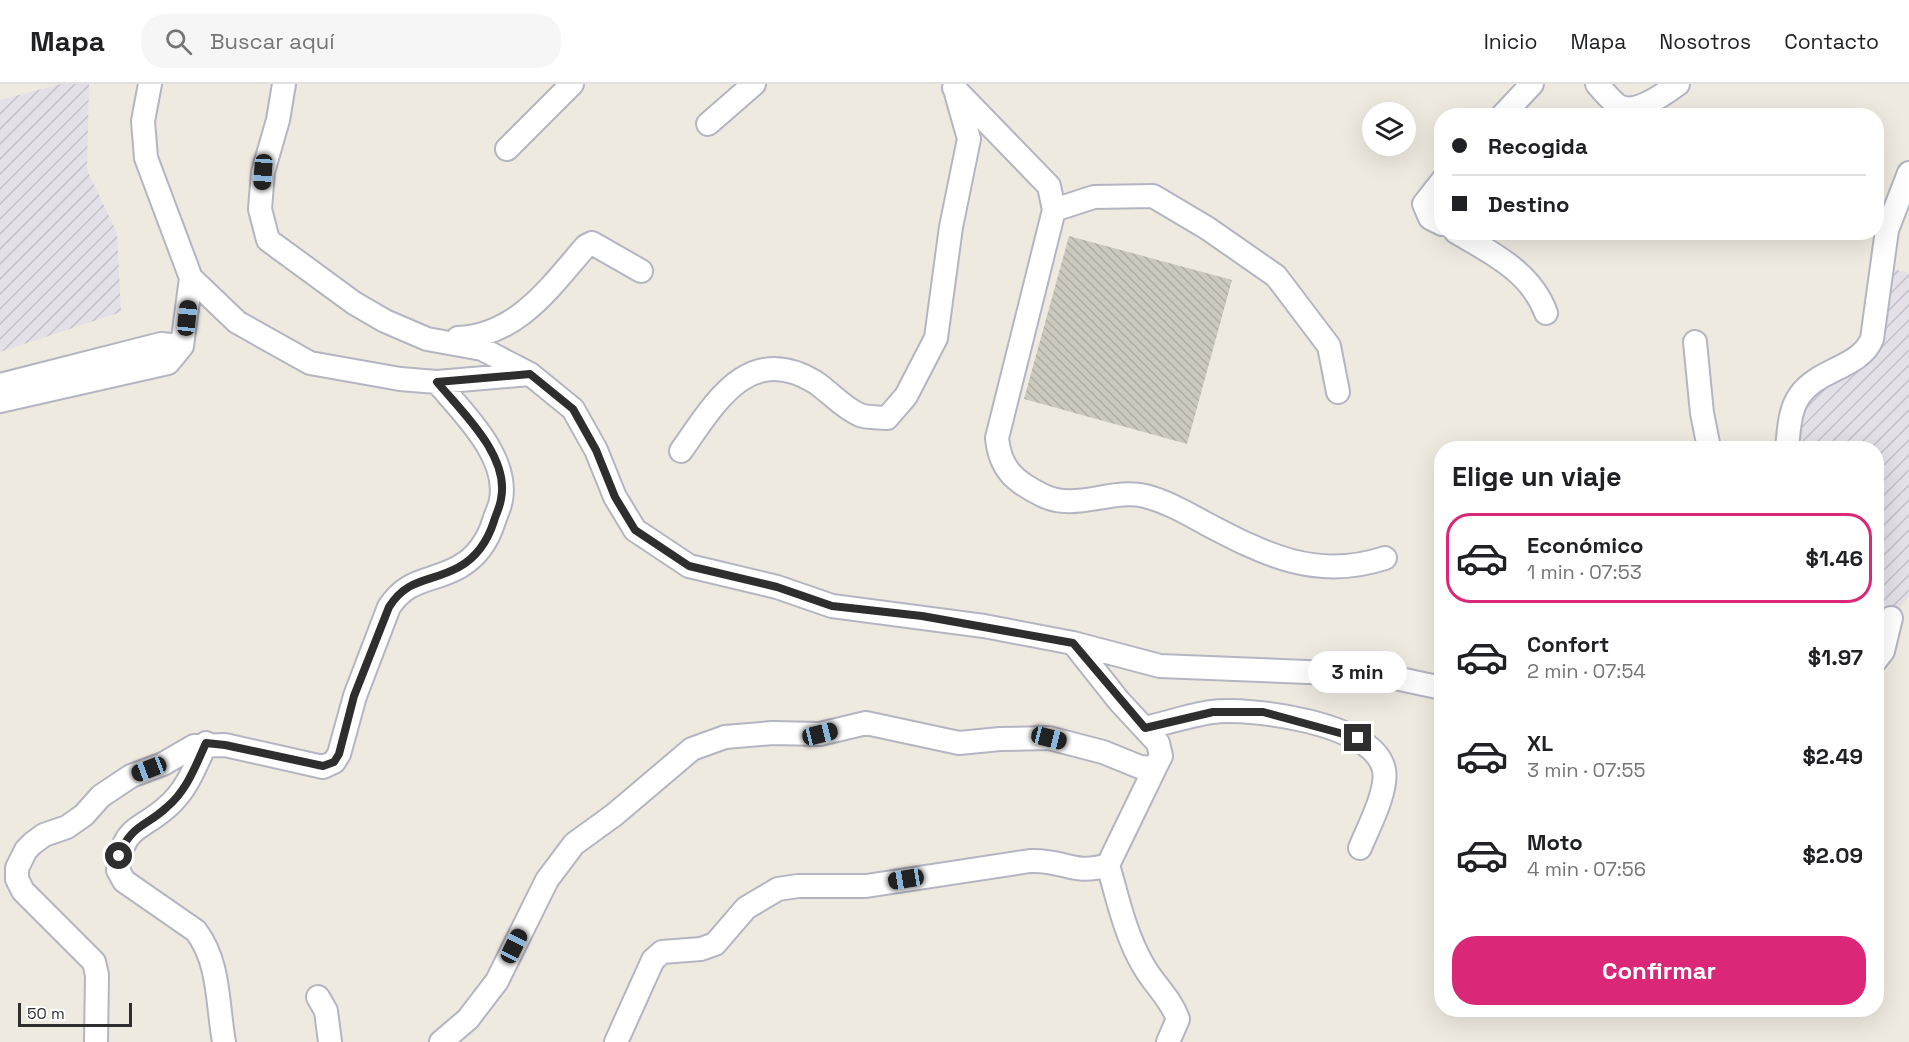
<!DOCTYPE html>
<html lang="es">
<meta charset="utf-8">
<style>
:root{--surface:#fff;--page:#f6f6f6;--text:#202124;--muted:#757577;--line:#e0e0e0;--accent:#db2777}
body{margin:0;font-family:"Space Grotesk",sans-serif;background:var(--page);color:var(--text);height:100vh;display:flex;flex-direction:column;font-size:22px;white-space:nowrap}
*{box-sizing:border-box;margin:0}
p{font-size:20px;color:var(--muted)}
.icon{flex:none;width:33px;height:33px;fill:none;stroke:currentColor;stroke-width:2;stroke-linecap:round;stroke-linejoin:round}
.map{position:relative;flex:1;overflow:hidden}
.panel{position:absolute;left:1434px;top:357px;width:450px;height:576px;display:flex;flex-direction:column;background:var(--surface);border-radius:24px;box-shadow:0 6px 24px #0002}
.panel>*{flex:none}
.guide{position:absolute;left:1434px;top:24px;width:450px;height:132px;border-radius:24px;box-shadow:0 6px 24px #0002;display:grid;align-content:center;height:132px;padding:0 18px;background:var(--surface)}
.controls{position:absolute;left:1362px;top:18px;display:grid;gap:12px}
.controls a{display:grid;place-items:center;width:54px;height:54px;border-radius:50%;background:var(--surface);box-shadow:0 6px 24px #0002;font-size:30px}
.scale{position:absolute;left:18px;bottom:15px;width:114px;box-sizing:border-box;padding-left:6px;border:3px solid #2e2e2e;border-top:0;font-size:16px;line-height:21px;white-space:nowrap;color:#2e2e2e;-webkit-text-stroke:4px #fff;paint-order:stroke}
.end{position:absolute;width:27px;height:27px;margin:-14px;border:8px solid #2e2e2e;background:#fff;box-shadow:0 0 0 3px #fff}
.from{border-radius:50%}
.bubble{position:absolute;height:42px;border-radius:21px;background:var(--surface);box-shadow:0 6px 24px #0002;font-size:20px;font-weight:700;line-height:42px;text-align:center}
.car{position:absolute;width:18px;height:36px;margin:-18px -9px;border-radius:8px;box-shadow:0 0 4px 2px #0007;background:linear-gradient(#222 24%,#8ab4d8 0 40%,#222 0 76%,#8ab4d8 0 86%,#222 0)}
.guide b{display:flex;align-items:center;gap:21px;height:57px;font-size:22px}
.guide b+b{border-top:2px solid var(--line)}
.guide i{width:15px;height:15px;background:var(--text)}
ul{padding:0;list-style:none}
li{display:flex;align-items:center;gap:18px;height:90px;margin:0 12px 9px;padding:0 6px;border:3px solid transparent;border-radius:24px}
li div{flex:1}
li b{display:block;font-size:22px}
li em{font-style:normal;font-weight:700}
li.on{border-color:var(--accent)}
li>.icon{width:54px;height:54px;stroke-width:1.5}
h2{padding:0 18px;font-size:27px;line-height:72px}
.primary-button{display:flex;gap:12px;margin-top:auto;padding:12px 18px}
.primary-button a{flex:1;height:69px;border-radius:24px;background:var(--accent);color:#fff;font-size:24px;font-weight:700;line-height:69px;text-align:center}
header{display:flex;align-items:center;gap:36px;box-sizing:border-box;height:84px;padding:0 30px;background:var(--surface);border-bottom:2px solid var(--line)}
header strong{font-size:28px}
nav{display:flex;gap:33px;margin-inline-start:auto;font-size:21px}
.search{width:420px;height:54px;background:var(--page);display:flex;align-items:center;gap:15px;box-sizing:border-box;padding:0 21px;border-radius:24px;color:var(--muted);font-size:22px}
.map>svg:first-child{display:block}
.industrial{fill:url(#industrial-furrows)}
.building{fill:url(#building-back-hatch)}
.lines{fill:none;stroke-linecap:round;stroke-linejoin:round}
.minor-casing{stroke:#b4b5c2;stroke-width:26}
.minor{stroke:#fff;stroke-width:22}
.route{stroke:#2e2e2e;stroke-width:8}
</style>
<header>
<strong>Mapa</strong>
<div class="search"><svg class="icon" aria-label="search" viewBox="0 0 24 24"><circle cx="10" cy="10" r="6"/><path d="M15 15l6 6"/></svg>Buscar aquí</div>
<nav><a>Inicio</a><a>Mapa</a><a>Nosotros</a><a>Contacto</a></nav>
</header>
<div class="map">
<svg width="1909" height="958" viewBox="0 0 1909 958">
<defs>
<pattern id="industrial-furrows" width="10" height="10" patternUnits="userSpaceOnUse" patternTransform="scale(1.5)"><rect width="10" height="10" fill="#e3e0e8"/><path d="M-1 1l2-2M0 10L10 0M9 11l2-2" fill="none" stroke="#c3c0c7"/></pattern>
<pattern id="building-back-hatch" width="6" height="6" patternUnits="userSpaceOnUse" patternTransform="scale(1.5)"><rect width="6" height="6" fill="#cbc8be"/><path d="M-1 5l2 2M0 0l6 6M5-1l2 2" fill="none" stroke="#afaca4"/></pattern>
</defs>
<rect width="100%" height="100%" fill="#efeae0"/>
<path class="industrial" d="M 61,0 L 89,0 L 87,86 L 117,149 L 121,228 L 0,268 L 0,16 Z
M 1884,183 L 1909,189 L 1909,512 L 1898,527 L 1877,527 L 1876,364 L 1789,364 L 1812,301 L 1864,282 L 1886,252 Z"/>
<path class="building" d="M 1069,152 L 1232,196 L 1187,360 L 1024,315 Z"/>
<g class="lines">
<g class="minor-casing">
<path id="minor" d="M 150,0 L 143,37 L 146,74 L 191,194 L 237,238 L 310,279 L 400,295 L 437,298 L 530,290
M 284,0 L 278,36 L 263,88 L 260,125 L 268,156 L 354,219 L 385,237 L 427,255 L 482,265 L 530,290 L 573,325 L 596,366 L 615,413 L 635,446 L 689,482 L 777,503 L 832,522 L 984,542 L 1073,559 L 1160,582 L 1381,591 L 1442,604
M 1597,0 C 1603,7 1610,15 1617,21 C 1634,33 1664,10 1678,0
M 954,4 L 1049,102 L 1054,126 L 997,354 C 1000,385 1015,398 1042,411 C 1074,428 1112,404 1145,412 C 1165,417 1185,428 1203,438 C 1264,470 1315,497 1385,474
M 1502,32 L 1532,0
M 708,40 L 754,0
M 507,65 L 572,0
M 1442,97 L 1424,120 L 1430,134 L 1442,140
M 1054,126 L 1094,113 L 1153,112 L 1207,144 L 1276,192 L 1329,262 L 1338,308
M 1456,148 C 1492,169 1531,188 1546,229
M 458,254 C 517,252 551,202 586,162 L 592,159 L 641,187
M 1695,258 L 1702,329 L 1709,364
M 0,301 L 161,260 L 182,262 L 191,194
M 0,317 L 168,279 L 182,262
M 1787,364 C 1789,347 1789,326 1800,311 C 1818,285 1860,284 1872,255 L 1887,146 L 1909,89
M 681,367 C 715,319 748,258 815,298 C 830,308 843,324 860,331 C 867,334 879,333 887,334 L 906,312 L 936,254 L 951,143 L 969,55 L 956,9
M 1876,576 L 1883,567 L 1891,534
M 1145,644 C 1167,639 1190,631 1212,628 C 1251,623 1375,639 1384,686 C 1388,707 1368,744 1360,764
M 206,659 C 195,683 187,706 167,723 C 139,748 123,741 118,786 L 124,797 L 196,847 C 220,879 217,919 224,958
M 1155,684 L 1108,781 C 1118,815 1125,850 1143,881 C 1154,901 1170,913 1178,935 L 1168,958
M 318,913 L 326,927 L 330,958
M 96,958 L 97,891 L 94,878 L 23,807 L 17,795 L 17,784 L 26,766 L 33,759 L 44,751 L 67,743 L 84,731 L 101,712 L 131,692 L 163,680 L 194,662 L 225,661 L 323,683 L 334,678 L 339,670 L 355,612 L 389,523 C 409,493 430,499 459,483 C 477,473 488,456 494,437 C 496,430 500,423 501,416 C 509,372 462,328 437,298
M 441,958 L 468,935 L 497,897 L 547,796 L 574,760 L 614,731 L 692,665 L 725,653 L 772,649 L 820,650 L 866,639 L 959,659 L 1000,655 L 1049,654 L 1103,668 L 1140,683 L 1155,684 L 1161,672 L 1158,659 L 1119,617 L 1073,559
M 616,958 L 653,876 L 662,868 L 701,865 L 715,860 L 746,824 L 778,805 L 798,802 L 866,802 L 1030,777 C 1064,775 1072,792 1108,781"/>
</g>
<use href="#minor" class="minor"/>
</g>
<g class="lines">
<path class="route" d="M 119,772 C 130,741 146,743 167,723 C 187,706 195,683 206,659 L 225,661 L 323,682 L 334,678 L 339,670 L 354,612 L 389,523 C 408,493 430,499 459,483 C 477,473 488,456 494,437 C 496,430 500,423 501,415 C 510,372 462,328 437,298 L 530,290 L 573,325 L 596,366 L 615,413 L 635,446 L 689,482 L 777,503 L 832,522 L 922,532 L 1073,559 L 1145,644 L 1213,628 L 1263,628 L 1358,654"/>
</g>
</svg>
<div class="controls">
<a><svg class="icon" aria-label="layers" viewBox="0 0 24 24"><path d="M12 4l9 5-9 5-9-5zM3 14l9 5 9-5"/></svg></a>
</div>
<div class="scale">50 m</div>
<i class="end from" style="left:119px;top:772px"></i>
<i class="end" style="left:1358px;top:654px"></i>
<div class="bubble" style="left:1308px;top:567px;width:99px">3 min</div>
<i class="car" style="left:263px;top:88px;rotate:184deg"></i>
<i class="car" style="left:187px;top:234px;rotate:6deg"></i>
<i class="car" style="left:820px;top:650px;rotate:76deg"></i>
<i class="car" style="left:1049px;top:654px;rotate:104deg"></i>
<i class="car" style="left:149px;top:685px;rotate:249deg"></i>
<i class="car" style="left:906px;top:795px;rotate:261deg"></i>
<i class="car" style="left:514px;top:862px;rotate:26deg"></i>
<div class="guide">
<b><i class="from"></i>Recogida</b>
<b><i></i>Destino</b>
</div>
<section class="panel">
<h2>Elige un viaje</h2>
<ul>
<li class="on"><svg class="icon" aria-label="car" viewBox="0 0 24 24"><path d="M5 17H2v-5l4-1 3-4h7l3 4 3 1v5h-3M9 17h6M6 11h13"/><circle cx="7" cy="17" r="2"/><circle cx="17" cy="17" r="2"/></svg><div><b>Económico</b><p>1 min · 07:53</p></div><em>$1.46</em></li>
<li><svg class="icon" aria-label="car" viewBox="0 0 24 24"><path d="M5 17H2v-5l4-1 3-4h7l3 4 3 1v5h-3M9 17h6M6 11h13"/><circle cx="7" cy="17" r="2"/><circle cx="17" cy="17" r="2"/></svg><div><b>Confort</b><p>2 min · 07:54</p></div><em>$1.97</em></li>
<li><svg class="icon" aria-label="car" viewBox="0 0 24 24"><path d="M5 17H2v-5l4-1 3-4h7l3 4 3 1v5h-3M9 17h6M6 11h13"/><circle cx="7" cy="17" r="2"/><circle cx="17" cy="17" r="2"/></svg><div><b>XL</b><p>3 min · 07:55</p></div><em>$2.49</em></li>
<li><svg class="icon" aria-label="car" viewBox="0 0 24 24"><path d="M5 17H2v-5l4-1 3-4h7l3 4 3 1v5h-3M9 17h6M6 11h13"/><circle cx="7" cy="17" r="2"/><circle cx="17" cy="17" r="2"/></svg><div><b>Moto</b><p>4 min · 07:56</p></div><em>$2.09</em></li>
</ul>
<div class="primary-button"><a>Confirmar</a></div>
</section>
</div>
